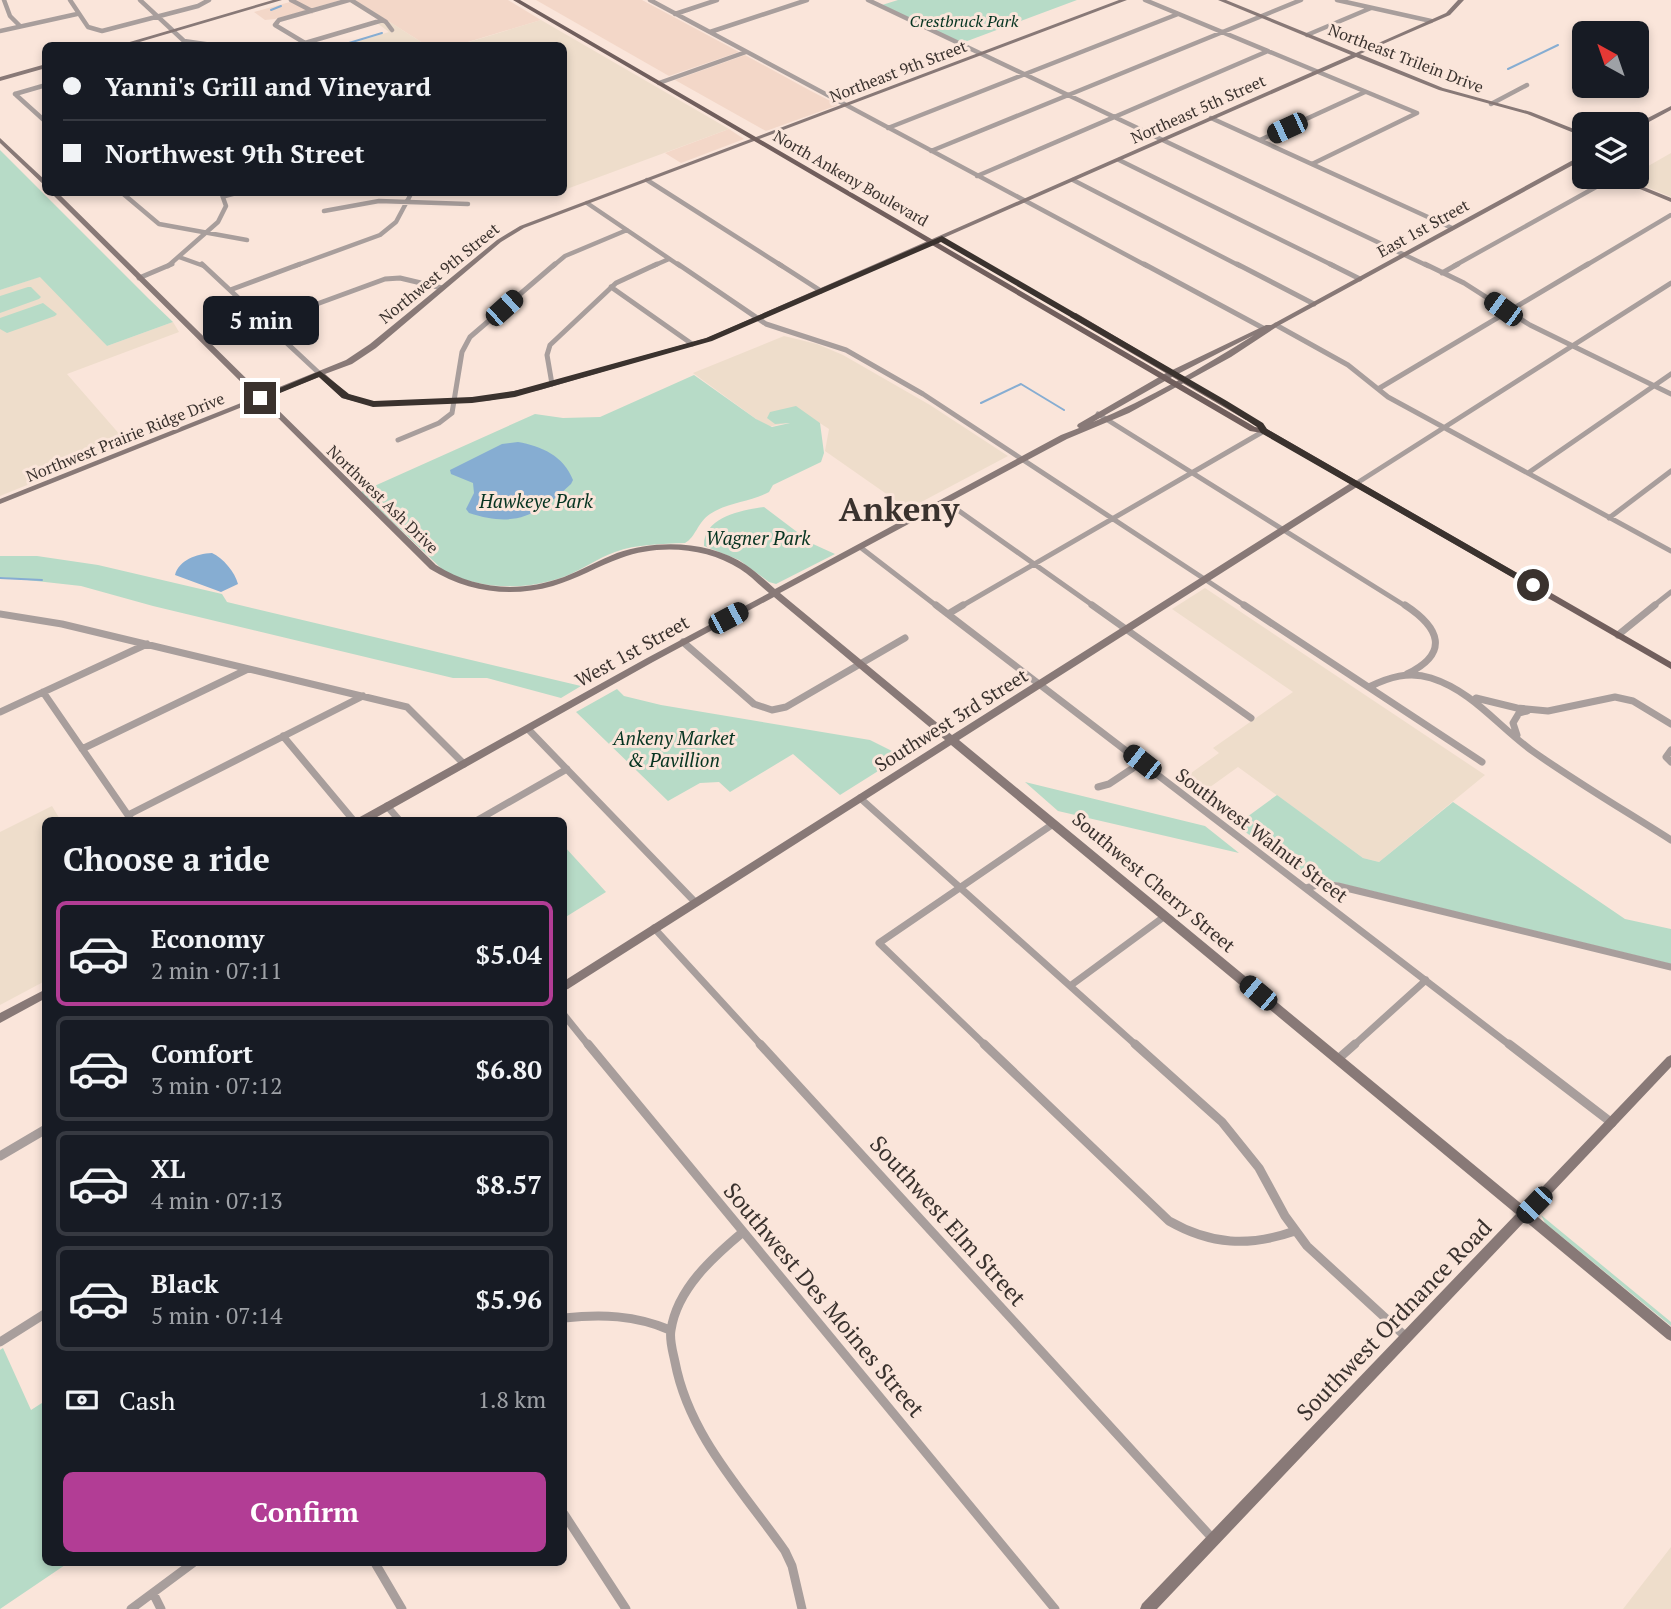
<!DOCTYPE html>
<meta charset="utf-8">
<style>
:root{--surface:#171b24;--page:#242831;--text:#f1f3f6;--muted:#9ea1a6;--line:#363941;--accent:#b23d95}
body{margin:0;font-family:"PT Serif",serif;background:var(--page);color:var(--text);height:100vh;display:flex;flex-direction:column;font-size:26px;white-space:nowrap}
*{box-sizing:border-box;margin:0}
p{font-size:23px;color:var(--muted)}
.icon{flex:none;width:38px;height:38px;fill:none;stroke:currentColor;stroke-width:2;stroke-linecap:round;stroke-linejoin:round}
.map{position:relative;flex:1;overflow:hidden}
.drawer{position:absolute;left:42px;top:817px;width:525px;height:749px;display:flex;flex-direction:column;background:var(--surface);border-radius:10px;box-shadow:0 4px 10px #0003}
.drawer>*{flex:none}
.banner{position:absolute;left:42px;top:42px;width:525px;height:154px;border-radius:10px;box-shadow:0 4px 10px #0003;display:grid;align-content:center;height:154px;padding:0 21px;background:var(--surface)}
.needle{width:46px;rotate:320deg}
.buttons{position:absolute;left:1572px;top:21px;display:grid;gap:14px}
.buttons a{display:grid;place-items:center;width:77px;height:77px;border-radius:10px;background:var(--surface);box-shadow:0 4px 10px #0003;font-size:35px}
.end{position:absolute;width:32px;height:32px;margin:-16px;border:9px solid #3a322e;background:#fff;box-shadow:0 0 0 4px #fff}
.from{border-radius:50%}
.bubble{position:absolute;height:49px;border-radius:10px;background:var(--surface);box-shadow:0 4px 10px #0003;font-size:23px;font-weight:700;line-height:49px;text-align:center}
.car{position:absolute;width:21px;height:42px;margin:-21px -10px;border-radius:9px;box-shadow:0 0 5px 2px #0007;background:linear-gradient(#222 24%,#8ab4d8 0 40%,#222 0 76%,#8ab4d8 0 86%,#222 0)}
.banner b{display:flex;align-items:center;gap:24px;height:66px;font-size:26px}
.banner b+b{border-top:2px solid var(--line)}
.banner i{width:18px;height:18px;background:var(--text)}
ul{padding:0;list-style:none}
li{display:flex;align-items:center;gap:21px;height:105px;margin:0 14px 10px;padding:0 7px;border:4px solid var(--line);border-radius:10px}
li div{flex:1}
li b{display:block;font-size:26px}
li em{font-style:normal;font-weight:700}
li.selected{border-color:var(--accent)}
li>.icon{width:63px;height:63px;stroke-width:1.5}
h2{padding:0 21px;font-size:32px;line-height:84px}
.pay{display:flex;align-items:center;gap:18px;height:77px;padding:0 21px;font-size:26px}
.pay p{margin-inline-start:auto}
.action{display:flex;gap:14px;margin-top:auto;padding:14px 21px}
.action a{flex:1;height:80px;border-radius:10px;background:var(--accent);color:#fff;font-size:28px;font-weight:700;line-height:80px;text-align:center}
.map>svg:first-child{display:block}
.built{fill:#f3d7c8}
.education{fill:#eeddcb}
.green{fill:#b7dbc7}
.water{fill:#86add2}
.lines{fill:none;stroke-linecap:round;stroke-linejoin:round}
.stream{stroke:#86add2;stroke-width:2}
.street-far3{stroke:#a89e9c;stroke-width:4.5}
.street-far2{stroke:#a89e9c;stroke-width:5}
.street-far1{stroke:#a89e9c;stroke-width:7}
.street{stroke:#a89e9c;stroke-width:9}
.secondary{fill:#887977;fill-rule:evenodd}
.primary{fill:#715f5d;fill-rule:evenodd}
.route{fill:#3a322e}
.labels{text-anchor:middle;stroke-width:6;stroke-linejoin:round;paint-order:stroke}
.far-park-label{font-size:16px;font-style:italic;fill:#063421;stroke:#fae5da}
.far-street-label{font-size:16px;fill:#3a322e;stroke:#fae5da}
.park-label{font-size:19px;font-style:italic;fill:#063421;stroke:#fae5da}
.street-label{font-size:19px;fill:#3a322e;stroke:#fae5da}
.near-street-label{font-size:23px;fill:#3a322e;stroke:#fae5da}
.town-label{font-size:33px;font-weight:bold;fill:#3a322e;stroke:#fae5da}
</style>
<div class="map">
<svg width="1671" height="1609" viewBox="0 0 1671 1609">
<rect width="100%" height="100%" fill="#fae5da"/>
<path class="built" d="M 297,0 L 341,0 L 275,19 L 265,20 L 254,12 Z
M 355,0 L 508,0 L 541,20 L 458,45 L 426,45 Z
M 536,0 L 642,0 L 739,52 L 669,76 Z
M 745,55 L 809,90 L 838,105 L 766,131 L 675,80 Z
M 729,129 L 744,139 L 681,163 L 665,153 Z"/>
<path class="education" d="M 347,0 L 355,0 L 426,45 L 343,46 L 389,32 L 377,23 L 381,21 Z
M 541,20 L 729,129 L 564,190 L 564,46 L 459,45 Z
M 1671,153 L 1671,197 L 1627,179 L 1636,177 L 1636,173 Z
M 42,276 L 107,346 L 173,322 L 179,332 L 67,374 L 128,444 L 0,496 L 0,290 Z
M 784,336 L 817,344 L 843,355 L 930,405 L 1008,456 L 908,509 L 825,451 L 829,429 L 812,418 L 767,427 L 693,373 Z
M 1205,588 L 1485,775 L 1379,862 L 1363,858 L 1238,767 L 1199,795 L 1180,781 L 1219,753 L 1213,748 L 1293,692 L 1172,609 Z
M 52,806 L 61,821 L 46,821 L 45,981 L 0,1005 L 0,832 Z
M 1671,1547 L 1671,1609 L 1623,1609 Z"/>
<path class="green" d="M 898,0 L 1077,0 L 962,43 L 882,5 Z
M 0,150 L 149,299 L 173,322 L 107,346 L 40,277 L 0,290 Z
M 28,287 L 31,287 L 41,297 L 39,299 L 0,313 L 0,296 Z
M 43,303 L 57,314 L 55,316 L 7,333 L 0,329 L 0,318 Z
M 694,375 L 756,419 L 772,427 L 790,423 L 775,424 L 767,418 L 770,412 L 796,406 L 820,423 L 824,453 L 821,462 L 773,485 L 769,492 C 750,502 728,502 710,514 C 697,523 696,537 685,543 C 662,544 637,544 615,552 C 598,558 583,569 566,576 C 526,591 481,590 444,571 L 361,492 L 535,414 L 563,418 L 600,417 Z
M 764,507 L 813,544 L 835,554 L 776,584 L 769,582 L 739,560 L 704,546 C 703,517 742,510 764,507 Z
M 0,556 L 37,556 L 98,565 L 222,594 L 227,602 L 581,686 L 561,698 L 487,678 L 453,678 L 153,606 L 81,586 L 0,577 Z
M 617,689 L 624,696 L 661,705 L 870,740 L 902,756 L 840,795 L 793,754 L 730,792 L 719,782 L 700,783 L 668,801 L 576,712 Z
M 1025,782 L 1205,826 L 1239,853 L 1058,811 Z
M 1277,795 L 1363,858 L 1379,862 L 1453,802 L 1625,919 L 1671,929 L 1671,964 L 1302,874 L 1236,825 Z
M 564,846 L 606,892 L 564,918 Z
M 1541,1215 L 1671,1322 L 1671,1326 L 1545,1223 Z
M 3,1348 L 31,1410 L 45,1401 L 46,1563 L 68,1563 L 0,1609 L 0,1350 Z"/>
<path class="water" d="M 518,442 C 541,446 564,456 573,480 L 571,484 C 537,516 515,528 469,513 L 466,509 L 474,493 L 473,483 L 451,474 L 450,470 L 502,444 Z
M 212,553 C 223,558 235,572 238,584 L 221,592 L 175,575 C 179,560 196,554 212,553 Z"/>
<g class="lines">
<path class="stream" d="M 271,10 L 281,6
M 339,46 L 382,33
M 1508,69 L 1558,45
M 981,403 L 1021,384 L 1064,410
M 0,578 L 42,580"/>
<path class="street-far3" d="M 4,0 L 10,16 L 20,26
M 70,0 L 88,27 L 102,31 L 198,6 L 209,0
M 140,0 L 184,41 L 219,46
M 291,0 L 312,11
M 349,0 L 279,20 L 275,25 L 305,43 L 383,20
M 351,0 L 386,22 L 392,30
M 650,0 L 1147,266
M 868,0 L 1428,266
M 1145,0 L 1417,113
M 1337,0 L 1431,21
M 675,14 L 717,0
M 0,31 L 77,14
M 710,32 L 807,0
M 1307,35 L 1371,8
M 659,83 L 746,52
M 15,94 L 46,122
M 15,94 L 46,85
M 1491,104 L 1527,85
M 1211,118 L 1452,228
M 888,128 L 1178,14
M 1260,140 L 1365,92
M 931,151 L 1301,0
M 1119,160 L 1334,266
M 1312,164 L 1417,113
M 977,176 L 1268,51
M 647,180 L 782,266
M 1073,180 L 1240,266
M 121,192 L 159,224 L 247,240
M 225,196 L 240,192
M 587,203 L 680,266
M 324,211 L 379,201 L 468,204
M 179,257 L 204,266
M 168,266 L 218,222 L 226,206 L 221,192
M 295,266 L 380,235 L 396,222 L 412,192
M 553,266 L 565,256 L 627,230
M 653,266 L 669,259
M 1454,266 L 1614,177
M 1585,266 L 1671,215"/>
<path class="street-far2" d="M 202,264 L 320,374
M 678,264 L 766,324 L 846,350 L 923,394 L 1247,607
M 779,264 L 821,291
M 1144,264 L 1263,328
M 1237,264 L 1314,304
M 1330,264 L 1360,279
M 1425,264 L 1464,283 L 1530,325 L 1671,394
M 1442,273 L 1458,264
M 139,278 L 172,264
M 611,287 L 692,344
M 230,290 L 300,264
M 265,323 L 385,279 L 400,278 L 442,288
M 1276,325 L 1348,365 L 1388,397 L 1671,551
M 552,384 L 547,355 L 550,345 L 616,283 L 657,264
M 1378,389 L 1588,264
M 1098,414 L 1407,607
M 398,440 L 439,423 L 452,413 L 462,352 L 470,337 L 555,264
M 1528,473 L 1671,374
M 1357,483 L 1671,283
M 945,501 L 1095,607
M 1609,518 L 1671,471
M 860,547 L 938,607
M 960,607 L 1264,431
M 1652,607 L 1671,592"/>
<path class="street-far1" d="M 936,605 L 1511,1046
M 1092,605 L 1251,718
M 1244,605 L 1482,762
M 1405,605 C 1440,628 1450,653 1407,674
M 0,614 L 62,624 L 407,707 L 464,764
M 948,614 L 963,605
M 1618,635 L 1655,605
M 683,642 L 754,704 L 772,710 L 786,707 L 905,638
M 1369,687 C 1389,677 1409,671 1431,678 C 1472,691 1497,725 1531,750 C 1576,782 1624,810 1671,840
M 43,692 L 132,821
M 1476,698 L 1517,708 L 1548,711 L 1615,697 L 1633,701 L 1671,724
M 0,712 L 147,644
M 528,729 L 695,902
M 1517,735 L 1513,723 L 1519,713 L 1527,711
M 283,736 L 354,821
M 82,749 L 248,669
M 1671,750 L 1666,757 L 1671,762
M 1098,787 L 1109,784 L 1142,762
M 860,798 L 1137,1046
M 387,806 L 400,821
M 128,815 L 363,696
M 476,821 L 567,769
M 1306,888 L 1321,884 L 1338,886 L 1671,967
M 654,928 L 762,1046
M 1070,986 L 1165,916
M 564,1015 L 589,1046
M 986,1046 L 879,943 L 1053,824
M 1353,1046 L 1426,980"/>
<path class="street" d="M 588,1044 L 1055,1609
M 760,1044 L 1213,1539
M 984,1044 L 1169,1221 C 1211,1245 1249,1247 1295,1231
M 1135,1044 L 1222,1122 L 1259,1168 L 1285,1216 L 1307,1246 L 1405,1336
M 1509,1044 L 1612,1123
M 1338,1059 L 1355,1044
M 0,1156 L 46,1129
M 743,1232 C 713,1257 677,1289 671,1330 C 669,1340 673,1352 675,1362 C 689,1436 743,1491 785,1551 L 792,1566 L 802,1609
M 564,1318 C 601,1314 635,1315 670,1330
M 0,1342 L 46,1313
M 564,1514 L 626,1609
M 375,1563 L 402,1609
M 153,1593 L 161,1609
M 131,1609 L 193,1563"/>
<path class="secondary" d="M 273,0 L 282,0 L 126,46 L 116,46 Z
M 1119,0 L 1127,0 L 524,228 L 501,242 L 376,348 L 352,364 L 325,374 L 348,394 L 373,402 L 487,397 L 536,386 L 707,338 L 1351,55 L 1218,0 L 1226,0 L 1356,53 L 1446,13 L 1458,0 L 1464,0 L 1450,15 L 1360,54 L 1443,88 L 1531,112 L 1584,133 L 1584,137 L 1527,114 L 1439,90 L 1356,57 L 711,340 L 540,390 L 487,401 L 373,406 L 342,398 L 319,377 L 266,398 L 436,565 C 476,590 519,593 564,577 C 582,570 599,560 617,553 C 658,539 710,541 746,565 C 756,572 766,581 775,589 L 1061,435 L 1079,428 L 1077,426 L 1078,424 L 1166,373 L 1266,325 L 1271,325 L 1584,154 L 1584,159 L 1278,326 L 1231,357 L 1129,413 L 1067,439 L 780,593 L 952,735 L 1354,481 L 1360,481 L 1360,485 L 959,740 L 1524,1206 L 1667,1057 L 1671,1055 L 1671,1067 L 1533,1213 L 1671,1327 L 1671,1341 L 1667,1339 L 1525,1221 L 1157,1609 L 1140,1609 L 1142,1604 L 1516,1214 L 951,745 L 568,989 L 564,990 L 564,981 L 945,740 L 774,597 L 653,662 L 370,821 L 356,821 L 358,818 L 647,658 L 769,593 C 759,585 750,575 740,569 C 706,547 658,544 621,558 C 598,566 577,579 553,586 C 510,598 467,592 430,569 L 260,400 L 0,504 L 0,499 L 256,397 L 50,192 L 57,192 L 262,394 L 346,360 L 370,344 L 497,240 L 520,226 ZM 1254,335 C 1203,367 1149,399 1093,422 L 1172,377 Z
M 46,64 L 46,68 L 0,81 L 0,77 Z
M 1671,106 L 1671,110 L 1636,129 L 1636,124 Z
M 0,138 L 46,181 L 46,187 L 0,143 Z
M 1611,177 L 1619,177 L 1671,198 L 1671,202 Z
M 46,989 L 46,998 L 0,1023 L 0,1013 Z"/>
<path class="primary" d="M 513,0 L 520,0 L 1255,427 L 1267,429 L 1671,662 L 1671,669 L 1262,433 L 1250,431 Z
M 1070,313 L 1076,313 L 1253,418 L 1252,420 L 1246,420 L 1070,317 Z"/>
</g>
<path class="route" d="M 942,236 L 1227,401 L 1263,423 L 1267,429 L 1538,585 L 1529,587 L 1261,433 L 1257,427 L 1221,404 L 941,242 L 712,341 L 515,397 L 472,403 L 373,407 L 342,398 L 319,377 L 263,400 L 256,398 L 320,371 L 349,394 L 374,401 L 472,397 L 514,391 L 706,338 Z"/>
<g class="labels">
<g class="far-park-label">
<text x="964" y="27">Crestbruck Park</text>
</g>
<g class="far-street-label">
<text transform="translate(1406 58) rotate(21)" y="6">Northeast Trilein Drive</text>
<text transform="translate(898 71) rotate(-21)" y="6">Northeast 9th Street</text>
<text transform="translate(1198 109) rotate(-24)" y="6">Northeast 5th Street</text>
<text transform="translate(851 178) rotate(30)" y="6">North Ankeny Boulevard</text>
<text transform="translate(1423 228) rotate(-29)" y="6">East 1st Street</text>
<text transform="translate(439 273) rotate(-39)" y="6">Northwest 9th Street</text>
<text transform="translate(125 437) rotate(-22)" y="6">Northwest Prairie Ridge Drive</text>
<text transform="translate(383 499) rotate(44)" y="6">Northwest Ash Drive</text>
</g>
<g class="park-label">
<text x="536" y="508">Hawkeye Park</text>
<text x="758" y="545">Wagner Park</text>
<text x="674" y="745">Ankeny Market<tspan x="674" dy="22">&amp; Pavillion</tspan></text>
</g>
<g class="street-label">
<text transform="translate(632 651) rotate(-29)" y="7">West 1st Street</text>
<text transform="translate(951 720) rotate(-32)" y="7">Southwest 3rd Street</text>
<text transform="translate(1262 835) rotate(37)" y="7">Southwest Walnut Street</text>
<text transform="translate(1154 882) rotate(40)" y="7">Southwest Cherry Street</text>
</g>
<g class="near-street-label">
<text transform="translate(948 1221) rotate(48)" y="8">Southwest Elm Street</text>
<text transform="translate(824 1300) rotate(50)" y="8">Southwest Des Moines Street</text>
<text transform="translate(1394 1320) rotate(-46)" y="8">Southwest Ordnance Road</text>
</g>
<g class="town-label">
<text x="899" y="521">Ankeny</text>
</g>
</g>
</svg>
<div class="buttons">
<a><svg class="needle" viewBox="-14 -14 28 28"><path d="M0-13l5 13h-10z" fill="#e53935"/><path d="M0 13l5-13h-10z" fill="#9ea1a6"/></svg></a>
<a><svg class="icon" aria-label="layers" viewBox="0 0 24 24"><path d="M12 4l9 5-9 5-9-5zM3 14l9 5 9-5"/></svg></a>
</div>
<i class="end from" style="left:1533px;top:585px"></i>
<i class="end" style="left:260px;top:398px"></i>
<div class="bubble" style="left:203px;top:296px;width:116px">5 min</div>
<i class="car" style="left:1287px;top:128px;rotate:245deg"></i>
<i class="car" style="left:504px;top:308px;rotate:48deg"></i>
<i class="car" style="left:1503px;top:309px;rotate:306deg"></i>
<i class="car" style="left:728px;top:618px;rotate:62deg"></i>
<i class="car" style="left:1142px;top:762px;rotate:308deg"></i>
<i class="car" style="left:1258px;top:993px;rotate:310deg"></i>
<i class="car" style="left:1534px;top:1205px;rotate:224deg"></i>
<div class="banner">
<b><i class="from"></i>Yanni's Grill and Vineyard</b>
<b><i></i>Northwest 9th Street</b>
</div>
<section class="drawer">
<h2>Choose a ride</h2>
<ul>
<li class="selected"><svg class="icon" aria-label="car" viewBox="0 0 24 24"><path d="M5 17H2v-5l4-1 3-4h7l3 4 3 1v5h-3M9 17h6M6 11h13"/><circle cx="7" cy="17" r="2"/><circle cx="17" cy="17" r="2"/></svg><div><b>Economy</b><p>2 min · 07:11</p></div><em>$5.04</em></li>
<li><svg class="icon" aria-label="car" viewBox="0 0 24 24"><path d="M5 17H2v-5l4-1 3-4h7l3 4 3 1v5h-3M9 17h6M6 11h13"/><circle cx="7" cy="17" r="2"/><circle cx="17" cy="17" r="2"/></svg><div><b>Comfort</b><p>3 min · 07:12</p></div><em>$6.80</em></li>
<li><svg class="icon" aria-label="car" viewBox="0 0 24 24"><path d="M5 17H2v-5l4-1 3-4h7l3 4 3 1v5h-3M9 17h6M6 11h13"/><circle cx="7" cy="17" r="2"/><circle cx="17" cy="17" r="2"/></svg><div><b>XL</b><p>4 min · 07:13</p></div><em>$8.57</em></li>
<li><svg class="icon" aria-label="car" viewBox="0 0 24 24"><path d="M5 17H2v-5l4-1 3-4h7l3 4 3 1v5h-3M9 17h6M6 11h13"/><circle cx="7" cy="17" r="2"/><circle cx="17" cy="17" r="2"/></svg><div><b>Black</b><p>5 min · 07:14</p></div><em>$5.96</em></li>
</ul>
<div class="pay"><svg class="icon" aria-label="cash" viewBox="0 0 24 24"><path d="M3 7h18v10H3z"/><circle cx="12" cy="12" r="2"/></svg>Cash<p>1.8 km</p></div>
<div class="action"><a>Confirm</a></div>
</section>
</div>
